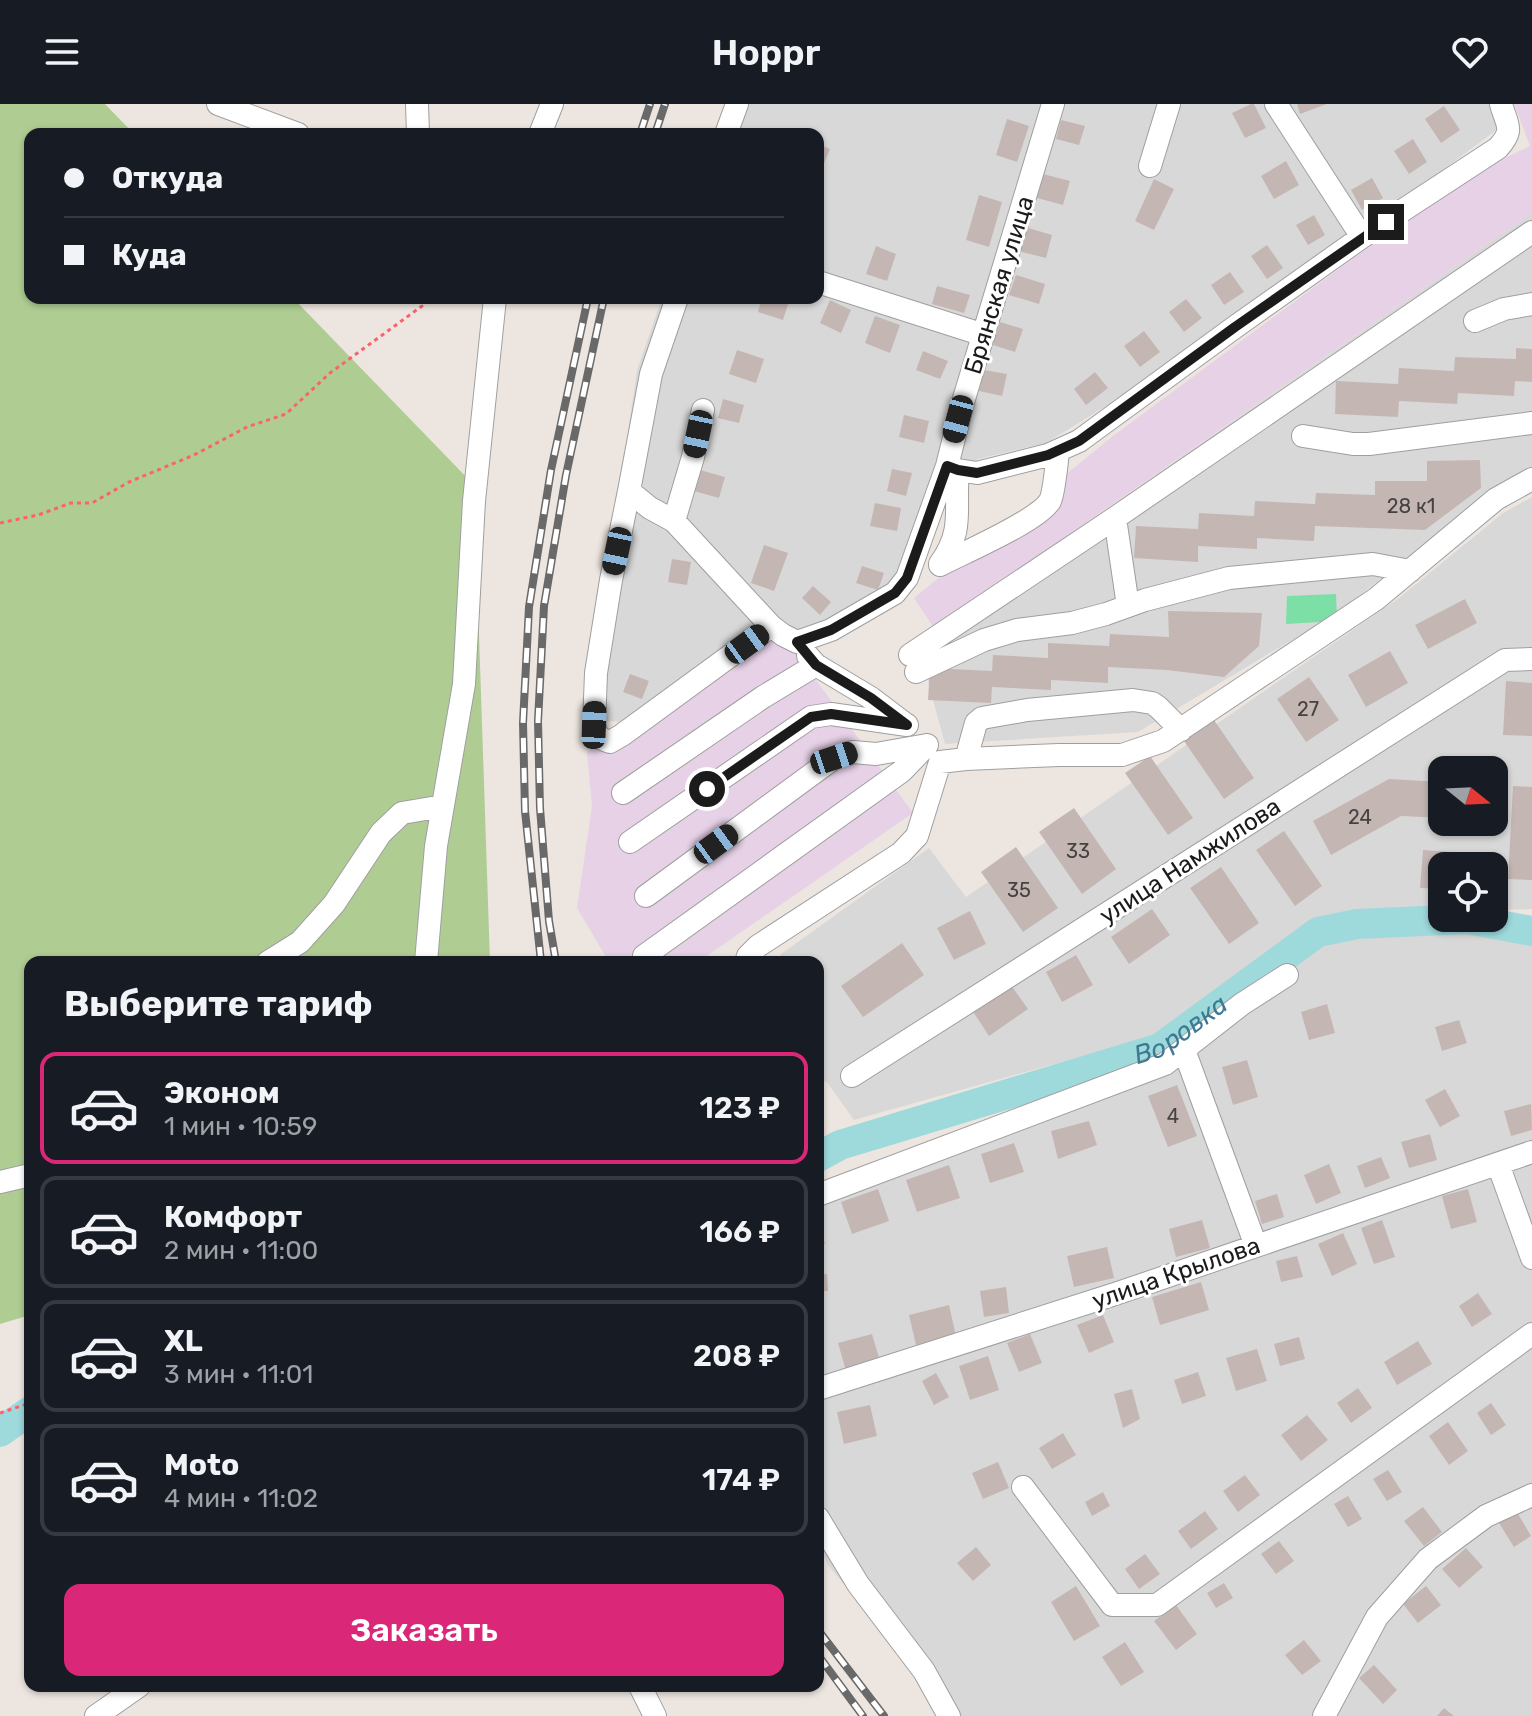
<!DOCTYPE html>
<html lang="ru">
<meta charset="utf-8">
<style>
:root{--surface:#171b24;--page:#242831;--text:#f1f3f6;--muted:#9ea1a6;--line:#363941;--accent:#db2777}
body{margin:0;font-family:Rubik,sans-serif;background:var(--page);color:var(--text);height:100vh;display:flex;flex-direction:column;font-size:30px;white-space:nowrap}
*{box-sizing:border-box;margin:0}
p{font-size:26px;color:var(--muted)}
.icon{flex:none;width:44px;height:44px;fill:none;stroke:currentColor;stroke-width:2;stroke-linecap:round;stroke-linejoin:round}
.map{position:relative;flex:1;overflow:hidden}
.side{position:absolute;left:24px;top:852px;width:800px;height:736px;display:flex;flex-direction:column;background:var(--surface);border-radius:16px;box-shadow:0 2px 6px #0004}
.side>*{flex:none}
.top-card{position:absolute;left:24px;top:24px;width:800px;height:176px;border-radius:16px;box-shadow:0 2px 6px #0004;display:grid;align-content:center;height:176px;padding:0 40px;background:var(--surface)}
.needle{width:52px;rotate:108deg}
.controls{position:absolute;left:1428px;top:652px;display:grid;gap:16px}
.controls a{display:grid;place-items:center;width:80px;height:80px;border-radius:16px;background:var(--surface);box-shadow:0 2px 6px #0004;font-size:40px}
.end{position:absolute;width:36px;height:36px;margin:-18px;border:10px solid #1b1b1b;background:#fff;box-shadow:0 0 0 4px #fff}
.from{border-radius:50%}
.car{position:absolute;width:24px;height:48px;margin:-24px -12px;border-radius:10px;box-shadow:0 0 6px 2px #0007;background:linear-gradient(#222 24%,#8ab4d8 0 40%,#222 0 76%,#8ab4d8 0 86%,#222 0)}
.top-card b{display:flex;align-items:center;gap:28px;height:76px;font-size:30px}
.top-card b+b{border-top:2px solid var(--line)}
.top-card i{width:20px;height:20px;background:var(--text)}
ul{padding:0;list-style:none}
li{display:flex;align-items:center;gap:24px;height:112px;margin:0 16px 12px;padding:0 24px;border:4px solid var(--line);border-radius:16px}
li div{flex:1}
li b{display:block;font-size:30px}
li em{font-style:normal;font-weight:600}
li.on{border-color:var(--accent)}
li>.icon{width:72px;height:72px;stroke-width:1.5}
h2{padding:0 40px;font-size:36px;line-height:96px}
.primary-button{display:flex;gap:16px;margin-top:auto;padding:16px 40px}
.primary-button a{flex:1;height:92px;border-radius:16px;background:var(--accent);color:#fff;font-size:32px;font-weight:600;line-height:92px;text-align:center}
header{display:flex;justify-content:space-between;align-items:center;height:104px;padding:0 40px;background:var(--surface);font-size:36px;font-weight:600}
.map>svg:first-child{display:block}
.residential{fill:#d9d8d8;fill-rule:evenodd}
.industrial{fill:#e6d1e6}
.forest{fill:#afcd93}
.pitch{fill:#7bdfa6}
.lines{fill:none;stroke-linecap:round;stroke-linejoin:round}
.river{stroke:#9ed9dc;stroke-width:30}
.building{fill:#c4b7b3}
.minor-casing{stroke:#9f9f9f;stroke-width:24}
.path{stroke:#fc616d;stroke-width:3;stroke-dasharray:4 4;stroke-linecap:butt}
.minor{stroke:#fff;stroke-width:22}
.rail-casing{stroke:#696969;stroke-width:8}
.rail{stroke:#fff;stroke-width:5;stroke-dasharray:15;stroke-linecap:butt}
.route{stroke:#1b1b1b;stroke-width:10}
.labels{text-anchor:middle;stroke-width:6;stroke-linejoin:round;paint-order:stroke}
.number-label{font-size:20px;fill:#454241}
.street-label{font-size:24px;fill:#1b1b1b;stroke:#fff}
.water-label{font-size:26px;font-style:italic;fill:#3e7994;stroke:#fff}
</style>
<header><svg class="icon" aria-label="menu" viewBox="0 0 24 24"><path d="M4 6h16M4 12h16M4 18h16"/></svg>Hoppr<svg class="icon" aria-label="heart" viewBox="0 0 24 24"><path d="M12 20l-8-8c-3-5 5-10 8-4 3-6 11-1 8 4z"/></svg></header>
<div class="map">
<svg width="1532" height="1612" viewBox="0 0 1532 1612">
<rect width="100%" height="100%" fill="#ede6e0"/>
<path class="residential" d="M 727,0 L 1502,0 L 1511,15 L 1297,175 L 1124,291 L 1046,339 L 978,355 L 939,377 L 893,485 L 815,534 L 684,575 L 620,618 L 586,615 L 637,266 L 662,194 L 818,194 L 818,30 L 717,30 Z
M 1532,109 L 1532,365 L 1491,390 L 1335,510 L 1138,628 L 945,640 L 917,537 Z
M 1532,393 L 1532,805 L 1494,806 L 1494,762 L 1442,762 L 1442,807 L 1330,810 L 1172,927 L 854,1016 L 826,977 L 818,981 L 818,858 L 778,858 L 781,850 L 929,744 L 966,793 L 1399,494 L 1503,409 ZM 1442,666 L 1494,666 L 1494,718 L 1442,718 Z
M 1532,825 L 1532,1612 L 952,1612 L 828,1461 L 818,1439 L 818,1080 L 1157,952 L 1334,831 Z"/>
<path class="industrial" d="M 1514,0 L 1532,0 L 1532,109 L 934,524 L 914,494 L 1113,332 L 1432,96 L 1484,64 L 1530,42 Z
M 775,520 L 913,709 L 698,858 L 609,858 L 577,804 L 592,702 L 587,648 Z"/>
<path class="forest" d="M 0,0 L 105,0 L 134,30 L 30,30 L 30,194 L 293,194 L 474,381 L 490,858 L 30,858 L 30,1211 L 0,1220 Z"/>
<path class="pitch" d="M 1336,490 L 1337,517 L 1286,520 L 1287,492 Z"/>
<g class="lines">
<g class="river">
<path id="s1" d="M 818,1053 L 840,1041 L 1160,944 L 1318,828 L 1357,820 L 1467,815 L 1532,827"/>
<path d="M 0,1328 L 30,1307"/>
</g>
</g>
<path class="building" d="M 1251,0 L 1254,0 L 1266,24 L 1245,34 L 1232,9 Z
M 1297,0 L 1327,0 L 1300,10 Z
M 1444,2 L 1460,26 L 1441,39 L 1425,15 Z
M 1007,15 L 1029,22 L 1017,58 L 996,51 Z
M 1061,16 L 1085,22 L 1079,41 L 1056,35 Z
M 1413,35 L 1427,58 L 1409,70 L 1394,47 Z
M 818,40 L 830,45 L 821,66 L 818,65 Z
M 1286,57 L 1299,81 L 1274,95 L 1261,72 Z
M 1043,70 L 1070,77 L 1063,101 L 1037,94 Z
M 1372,74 L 1383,94 L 1362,106 L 1351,86 Z
M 1154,75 L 1174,85 L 1154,126 L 1135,117 Z
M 979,91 L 1002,98 L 989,143 L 966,136 Z
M 1314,111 L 1325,131 L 1308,141 L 1296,121 Z
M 1025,123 L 1052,131 L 1046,154 L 1018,147 Z
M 1267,141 L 1283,164 L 1267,175 L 1251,152 Z
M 876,142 L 896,150 L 887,177 L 866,170 Z
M 1230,168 L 1244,188 L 1224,201 L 1211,181 Z
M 1016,171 L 1045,180 L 1039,200 L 1009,191 Z
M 937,182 L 970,191 L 964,209 L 932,200 Z
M 762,194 L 790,194 L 783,216 L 758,208 Z
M 1186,195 L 1202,214 L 1184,228 L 1169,208 Z
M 830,196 L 851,206 L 841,229 L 820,219 Z
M 875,212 L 900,221 L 890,249 L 865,239 Z
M 1000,218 L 1023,225 L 1015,248 L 993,241 Z
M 1144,227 L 1160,248 L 1140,263 L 1124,242 Z
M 1516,244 L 1532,245 L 1532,278 L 1515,277 L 1514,292 L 1458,289 L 1457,300 L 1399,297 L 1398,313 L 1335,310 L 1336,277 L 1398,280 L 1399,264 L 1454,267 L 1455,253 L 1516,255 Z
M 737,246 L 764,255 L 756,279 L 729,270 Z
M 923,247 L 948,257 L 940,275 L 916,266 Z
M 984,266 L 1007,270 L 1002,292 L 979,287 Z
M 1095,268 L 1108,284 L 1086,301 L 1074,285 Z
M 723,295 L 744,301 L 739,319 L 718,314 Z
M 904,311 L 929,317 L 924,339 L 899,333 Z
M 1480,356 L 1481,384 L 1425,426 L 1315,422 L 1314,437 L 1257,434 L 1257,445 L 1198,442 L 1198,458 L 1134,454 L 1136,422 L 1198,425 L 1199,409 L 1254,412 L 1255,397 L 1315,400 L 1316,389 L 1375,391 L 1375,377 L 1427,377 L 1427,357 Z
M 892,365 L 912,369 L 906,392 L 887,387 Z
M 700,366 L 725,373 L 719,394 L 694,387 Z
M 875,399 L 901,404 L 897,427 L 870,422 Z
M 764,441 L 788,449 L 774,487 L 751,479 Z
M 672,455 L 691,458 L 687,481 L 668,478 Z
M 862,462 L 884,469 L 878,486 L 856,479 Z
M 813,482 L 831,498 L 820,511 L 802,494 Z
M 1465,495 L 1477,519 L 1428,545 L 1415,521 Z
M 1168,507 L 1262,509 L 1259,542 L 1224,573 L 1167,566 L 1108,563 L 1108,579 L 1051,576 L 1051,586 L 992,583 L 991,599 L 928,596 L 930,564 L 992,567 L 993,551 L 1048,554 L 1048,539 L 1109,542 L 1110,530 L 1169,533 Z
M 1390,547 L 1408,579 L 1366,603 L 1348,571 Z
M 630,570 L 649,577 L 642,595 L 623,588 Z
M 1309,573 L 1339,616 L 1306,638 L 1277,595 Z
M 1506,577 L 1532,579 L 1532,632 L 1503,631 Z
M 1214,616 L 1254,674 L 1224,695 L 1184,637 Z
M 1150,652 L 1193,714 L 1168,731 L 1125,669 Z
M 1389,675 L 1442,678 L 1442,714 L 1401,712 L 1331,751 L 1313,717 Z
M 1513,682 L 1532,683 L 1532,776 L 1508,775 Z
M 1074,704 L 1116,765 L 1082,790 L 1039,728 Z
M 1284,727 L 1322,782 L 1295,802 L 1256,746 Z
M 1016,743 L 1058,804 L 1023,828 L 981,768 Z
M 1423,746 L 1466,749 L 1465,762 L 1442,762 L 1442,785 L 1420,784 Z
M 1221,763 L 1259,819 L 1229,840 L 1190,784 Z
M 1152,805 L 1170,831 L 1129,860 L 1111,833 Z
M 970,807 L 986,840 L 954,856 L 937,824 Z
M 902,839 L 924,871 L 863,913 L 841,882 Z
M 1076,851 L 1093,881 L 1062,898 L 1046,868 Z
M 1006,874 L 1028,905 L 989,932 L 968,900 Z
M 1327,900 L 1335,929 L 1309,936 L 1301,908 Z
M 1459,916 L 1467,939 L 1442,947 L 1435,923 Z
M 1247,956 L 1258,993 L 1233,1001 L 1222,963 Z
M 1177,981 L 1197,1032 L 1168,1043 L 1148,992 Z
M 1445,985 L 1460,1012 L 1440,1023 L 1425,996 Z
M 1531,1000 L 1532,1026 L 1511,1032 L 1504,1007 Z
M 1089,1017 L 1097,1041 L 1058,1055 L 1051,1027 Z
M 1430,1030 L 1437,1056 L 1409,1064 L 1401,1038 Z
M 1014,1039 L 1024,1068 L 990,1079 L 981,1050 Z
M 1381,1053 L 1390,1074 L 1365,1084 L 1357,1062 Z
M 1329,1060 L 1341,1089 L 1316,1100 L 1304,1071 Z
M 949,1061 L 960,1094 L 917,1108 L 906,1076 Z
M 878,1085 L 889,1117 L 852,1130 L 841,1098 Z
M 1468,1085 L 1477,1118 L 1451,1125 L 1442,1092 Z
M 1277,1090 L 1284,1113 L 1262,1120 L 1255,1097 Z
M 818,1116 L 825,1140 L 818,1141 Z
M 1202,1116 L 1210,1144 L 1176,1153 L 1169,1125 Z
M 1382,1116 L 1395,1153 L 1374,1160 L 1361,1124 Z
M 1343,1129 L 1357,1160 L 1332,1172 L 1318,1140 Z
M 1107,1143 L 1114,1174 L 1074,1183 L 1067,1152 Z
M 1297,1152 L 1303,1173 L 1281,1178 L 1276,1157 Z
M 827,1170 L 828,1187 L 818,1187 L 818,1171 Z
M 1201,1178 L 1209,1206 L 1160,1221 L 1152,1193 Z
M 1006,1183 L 1009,1209 L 984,1213 L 980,1187 Z
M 1478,1189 L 1492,1210 L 1472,1223 L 1459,1202 Z
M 949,1201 L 956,1232 L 916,1241 L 909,1211 Z
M 1103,1211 L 1114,1238 L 1089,1249 L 1077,1221 Z
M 872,1230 L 880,1257 L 846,1267 L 838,1239 Z
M 1030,1230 L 1042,1259 L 1019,1268 L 1007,1239 Z
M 1299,1233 L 1305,1255 L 1280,1262 L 1274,1240 Z
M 1418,1237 L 1432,1260 L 1397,1281 L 1384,1258 Z
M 1257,1245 L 1267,1277 L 1236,1287 L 1226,1254 Z
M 988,1252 L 999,1286 L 970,1296 L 959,1262 Z
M 1198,1268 L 1206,1292 L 1182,1300 L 1174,1276 Z
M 936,1269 L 949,1293 L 934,1301 L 922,1277 Z
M 1358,1284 L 1372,1304 L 1351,1319 L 1337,1299 Z
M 1132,1285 L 1140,1315 L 1123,1324 L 1114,1290 Z
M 1491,1299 L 1506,1321 L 1491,1331 L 1477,1309 Z
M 870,1301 L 877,1332 L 844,1340 L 837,1308 Z
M 1307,1311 L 1328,1336 L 1301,1357 L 1281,1331 Z
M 1448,1318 L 1468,1347 L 1449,1361 L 1429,1332 Z
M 1063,1329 L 1076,1351 L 1052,1365 L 1039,1344 Z
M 998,1358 L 1009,1384 L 983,1395 L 972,1369 Z
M 1388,1366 L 1402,1388 L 1387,1397 L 1373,1375 Z
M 1245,1371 L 1260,1391 L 1238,1408 L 1223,1387 Z
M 1103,1388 L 1110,1402 L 1092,1412 L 1085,1398 Z
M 1348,1392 L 1362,1415 L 1348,1423 L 1334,1400 Z
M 1423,1403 L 1442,1428 L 1424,1442 L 1404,1417 Z
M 1205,1407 L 1218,1425 L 1191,1445 L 1178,1427 Z
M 1517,1408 L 1531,1432 L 1514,1443 L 1499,1419 Z
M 1279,1437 L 1294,1457 L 1276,1470 L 1261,1450 Z
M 976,1443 L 991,1461 L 973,1477 L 957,1459 Z
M 1466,1444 L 1483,1463 L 1459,1484 L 1442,1465 Z
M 1145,1450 L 1160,1470 L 1139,1485 L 1125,1465 Z
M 1224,1479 L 1233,1494 L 1216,1504 L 1207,1489 Z
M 1076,1482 L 1100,1522 L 1074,1537 L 1051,1498 Z
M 1426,1482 L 1441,1501 L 1418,1519 L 1403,1500 Z
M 1176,1501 L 1197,1530 L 1176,1546 L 1154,1517 Z
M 1304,1536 L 1321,1557 L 1302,1571 L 1285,1551 Z
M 1125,1538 L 1144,1568 L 1121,1582 L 1102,1553 Z
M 1374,1561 L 1397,1586 L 1383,1600 L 1359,1574 Z
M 1444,1604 L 1454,1612 L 1437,1612 Z"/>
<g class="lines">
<g class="minor-casing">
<path id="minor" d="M 218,0 L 298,30
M 417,0 L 418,30
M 1276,0 L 1362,133
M 540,30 L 552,0
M 726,30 L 737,0
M 1150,62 L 1169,0
M 818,178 L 984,231
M 677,194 L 651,270 L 629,387 L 650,404 L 674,417 L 771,522 L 783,531 L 797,538 L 831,526 L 895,489 L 907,474 L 947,362 L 963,298 L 1053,0
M 1475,217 L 1504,205 L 1532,200
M 1303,332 L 1353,340 L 1369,340 L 1532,319
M 947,362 L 958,366 L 977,369 L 1048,351 L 1079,337 L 1235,223 L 1362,133 L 1498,44 C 1515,25 1507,22 1501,0
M 629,387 L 611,476 L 596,569 L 594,621 C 596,632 600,635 610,638 L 622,631 L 771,522
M 1115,414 L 1128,502
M 674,417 L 693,353 L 703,306
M 940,460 C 965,425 954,405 958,366
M 940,461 C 963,449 1038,417 1050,397 C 1054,389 1057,357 1058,347
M 910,551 L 1115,414 L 1532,128
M 808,552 L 816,561 L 871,594 L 904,619
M 916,568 L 984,536 L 1017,526 L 1072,519 L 1106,510 L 1145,496 L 1229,474 L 1373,460 L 1410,467
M 966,655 L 976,619 L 982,614 L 1027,606 L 1133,596 L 1152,599 L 1158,603 L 1181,626
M 623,689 L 763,593 L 816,561
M 630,738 L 811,613 L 831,610 L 907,621
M 646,792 L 834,654 L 853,648 L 876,650 L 927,641
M 644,852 L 902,667 L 927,641
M 268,858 L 300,838 L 334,800 L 381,729 L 402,709 L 443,702
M 426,858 L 436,742 L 464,580 L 474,397 L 495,194
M 746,858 L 748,852 L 758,842 L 901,749 L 917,732 L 940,658 L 966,655 L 1059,651 L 1122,651 L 1163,637 L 1376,495 L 1496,395 L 1532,375
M 1184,946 L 1256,1142
M 852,972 L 1505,556 L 1532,555
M 1498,1060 L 1532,1154
M 0,1078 L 30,1071
M 818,1091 L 1165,960 L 1242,900 L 1287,871
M 818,1285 L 1115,1190 L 1532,1048
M 1023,1383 L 1112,1501 L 1157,1501 L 1532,1230
M 818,1414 L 858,1480 L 924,1567 L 949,1612
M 640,1582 L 655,1612
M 96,1612 L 139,1582
M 1324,1612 L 1377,1513 L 1428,1455 L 1486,1412 L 1532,1391"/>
</g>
<path class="path" d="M 0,419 L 38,411 L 71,399 L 92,399 L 129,378 L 194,351 L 247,323 L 286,310 L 330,269 L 433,194
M 0,1309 L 30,1299"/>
<use href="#minor" class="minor"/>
<g class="rail-casing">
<path id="rail" d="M 640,30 L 650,0
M 655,30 L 665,0
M 541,858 L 525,707 L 523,619 L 529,503 L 551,366 L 588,194
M 556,858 L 549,817 L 540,704 L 538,617 L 544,502 L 566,371 L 604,194
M 818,1526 L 884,1612
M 818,1551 L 863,1612"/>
</g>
<use href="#rail" class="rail"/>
</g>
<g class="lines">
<path class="route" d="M 707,685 L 811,613 L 831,610 L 907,621 L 871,594 L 816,561 L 797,538 L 831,526 L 895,489 L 907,474 L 947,362 L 958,366 L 977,369 L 1048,351 L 1079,337 L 1235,223 L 1386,118"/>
</g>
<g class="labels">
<g class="number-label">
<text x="1411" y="409">28 к1</text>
<text x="1308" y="612">27</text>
<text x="1360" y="720">24</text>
<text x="1078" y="754">33</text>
<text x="1019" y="793">35</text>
<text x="1173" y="1019">4</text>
</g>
<g class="street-label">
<text transform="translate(999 181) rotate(-73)" y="8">Брянская улица</text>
<text transform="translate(1190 757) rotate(-33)" y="8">улица Намжилова</text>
<text transform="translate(1176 1169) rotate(-19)" y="8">улица Крылова</text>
</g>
<g class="water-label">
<text dy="9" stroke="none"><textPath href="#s1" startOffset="386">Воровка</textPath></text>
</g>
</g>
</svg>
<div class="controls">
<a><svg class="needle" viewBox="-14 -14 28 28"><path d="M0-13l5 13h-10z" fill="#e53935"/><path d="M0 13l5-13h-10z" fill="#9ea1a6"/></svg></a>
<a><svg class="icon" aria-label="locate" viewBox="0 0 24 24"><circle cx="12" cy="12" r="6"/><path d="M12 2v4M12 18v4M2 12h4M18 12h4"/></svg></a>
</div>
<i class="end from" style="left:707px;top:685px"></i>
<i class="end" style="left:1386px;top:118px"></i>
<i class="car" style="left:958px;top:315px;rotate:195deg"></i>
<i class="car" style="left:698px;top:330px;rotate:192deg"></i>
<i class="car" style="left:617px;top:447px;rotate:192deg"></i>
<i class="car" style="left:747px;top:540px;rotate:54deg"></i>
<i class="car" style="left:594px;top:621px;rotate:2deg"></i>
<i class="car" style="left:834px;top:654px;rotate:72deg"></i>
<i class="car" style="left:716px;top:740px;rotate:54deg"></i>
<div class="top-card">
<b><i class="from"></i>Откуда</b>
<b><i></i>Куда</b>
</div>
<section class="side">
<h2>Выберите тариф</h2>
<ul>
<li class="on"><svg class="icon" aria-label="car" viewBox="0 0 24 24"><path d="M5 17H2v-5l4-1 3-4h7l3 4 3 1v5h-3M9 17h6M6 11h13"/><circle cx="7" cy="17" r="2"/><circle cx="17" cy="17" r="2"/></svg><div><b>Эконом</b><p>1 мин · 10:59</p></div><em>123 ₽</em></li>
<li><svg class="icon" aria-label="car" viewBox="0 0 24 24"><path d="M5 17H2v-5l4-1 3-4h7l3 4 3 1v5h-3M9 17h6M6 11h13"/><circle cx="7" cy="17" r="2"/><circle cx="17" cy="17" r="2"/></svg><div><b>Комфорт</b><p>2 мин · 11:00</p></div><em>166 ₽</em></li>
<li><svg class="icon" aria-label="car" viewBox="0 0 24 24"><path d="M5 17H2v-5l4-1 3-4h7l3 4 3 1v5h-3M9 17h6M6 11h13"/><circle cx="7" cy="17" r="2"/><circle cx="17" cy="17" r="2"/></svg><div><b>XL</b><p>3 мин · 11:01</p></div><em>208 ₽</em></li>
<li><svg class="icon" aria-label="car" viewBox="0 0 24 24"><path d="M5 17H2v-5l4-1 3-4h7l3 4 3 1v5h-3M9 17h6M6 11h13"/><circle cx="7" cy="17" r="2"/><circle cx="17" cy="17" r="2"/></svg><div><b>Moto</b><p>4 мин · 11:02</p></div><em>174 ₽</em></li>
</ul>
<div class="primary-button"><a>Заказать</a></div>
</section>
</div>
